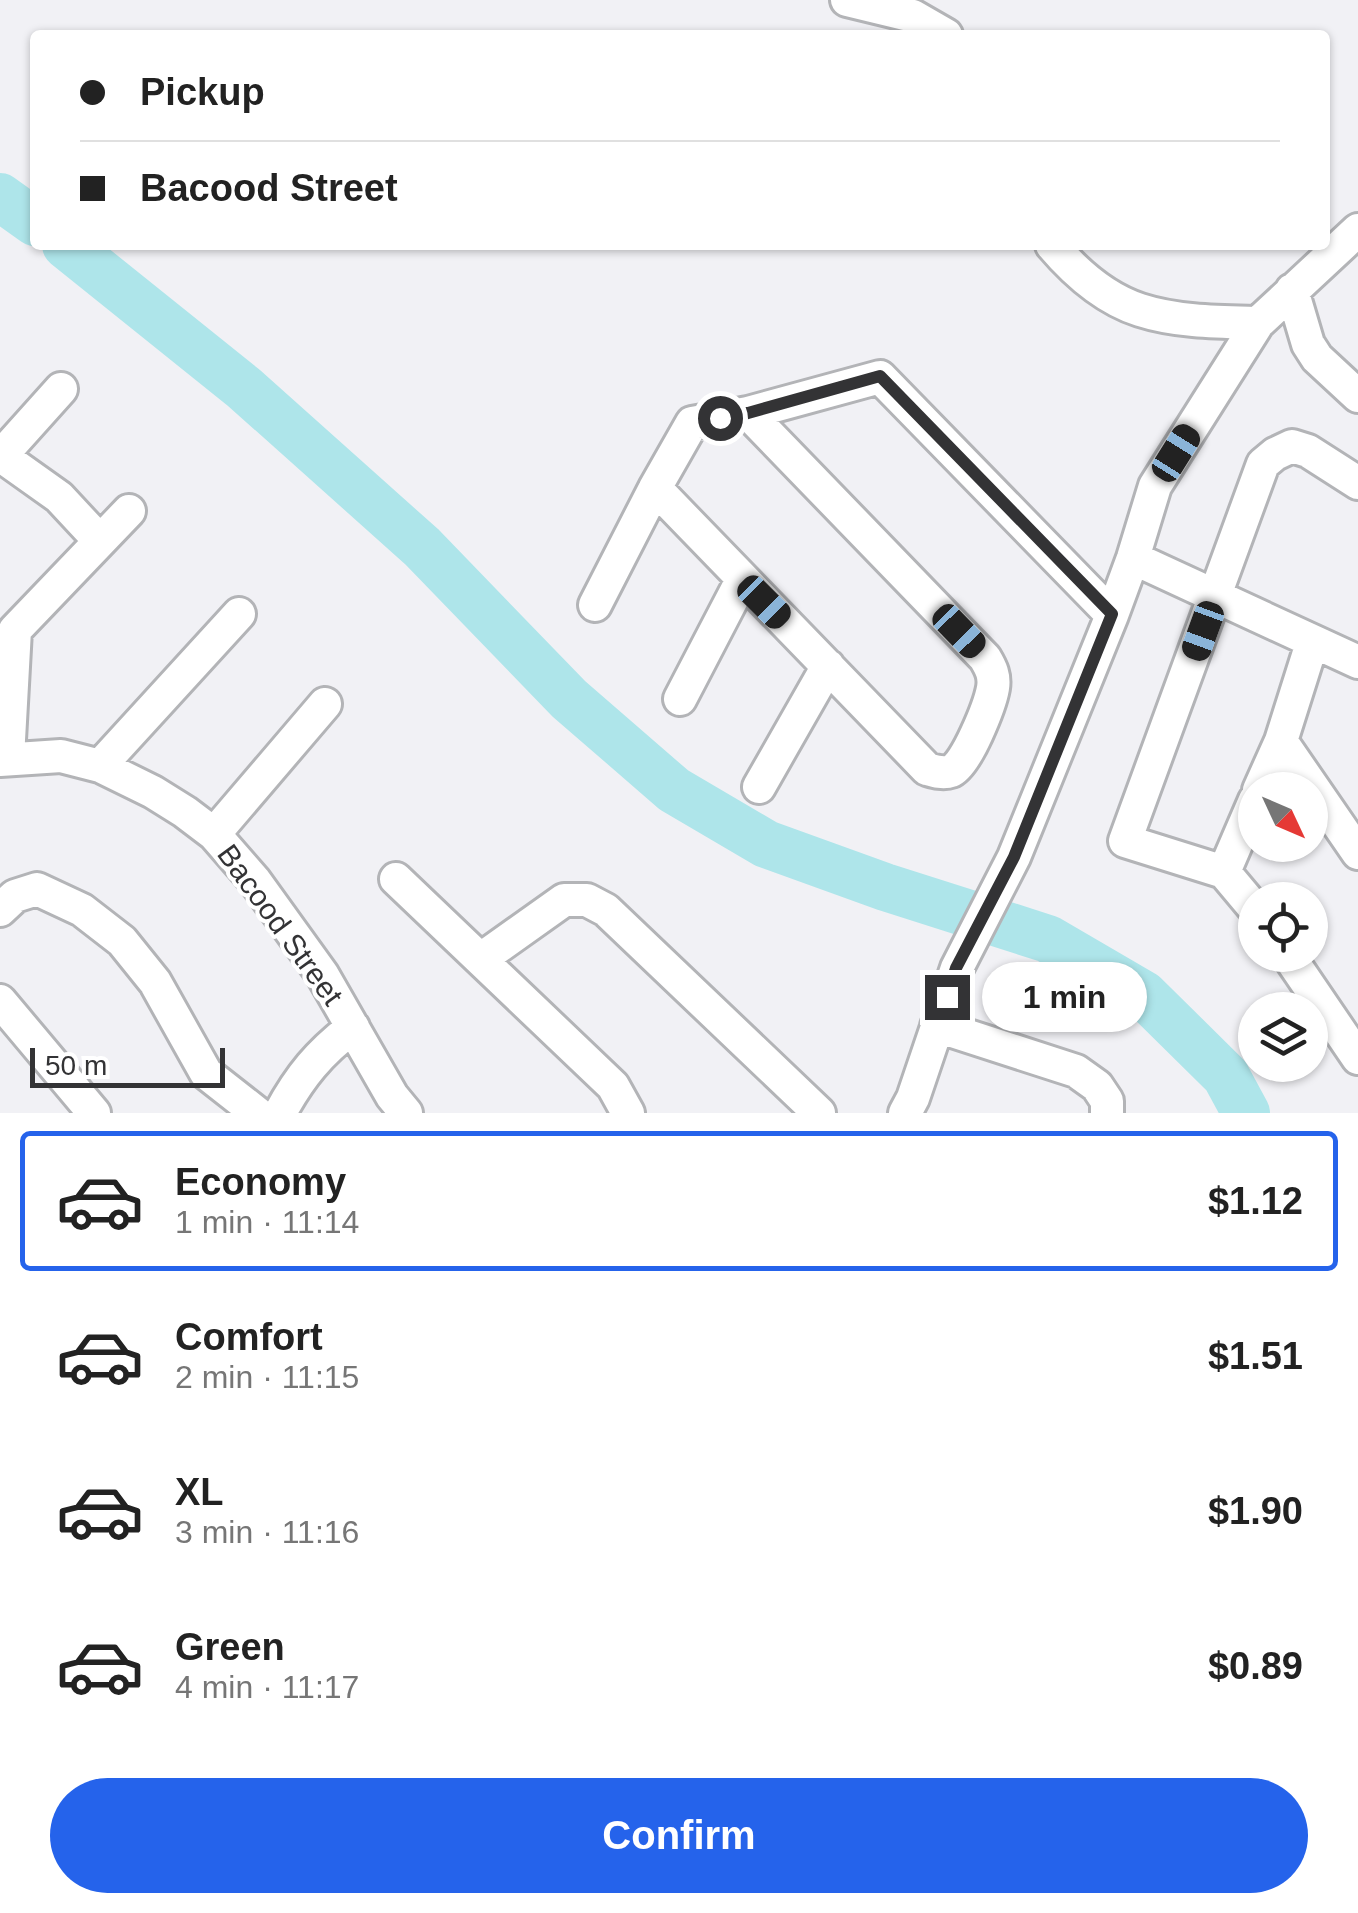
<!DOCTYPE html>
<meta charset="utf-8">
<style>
:root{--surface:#fff;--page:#f6f6f6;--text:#222;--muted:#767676;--line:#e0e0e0;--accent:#2563eb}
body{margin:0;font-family:Arial,sans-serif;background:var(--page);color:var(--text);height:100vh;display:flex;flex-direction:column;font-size:38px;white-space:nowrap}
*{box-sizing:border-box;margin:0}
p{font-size:32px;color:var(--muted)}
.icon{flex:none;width:55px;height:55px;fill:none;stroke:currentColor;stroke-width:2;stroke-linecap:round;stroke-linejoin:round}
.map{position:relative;height:1113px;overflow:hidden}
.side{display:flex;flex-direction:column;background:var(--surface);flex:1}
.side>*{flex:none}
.banner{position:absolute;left:30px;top:30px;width:1300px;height:220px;border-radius:10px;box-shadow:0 2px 8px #0004;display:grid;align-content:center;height:220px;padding:0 50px;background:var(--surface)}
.needle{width:65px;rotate:134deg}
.controls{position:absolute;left:1238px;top:772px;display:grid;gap:20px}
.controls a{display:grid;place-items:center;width:90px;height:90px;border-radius:50%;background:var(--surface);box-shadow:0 2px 8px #0004;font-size:50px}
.scale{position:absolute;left:30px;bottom:25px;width:195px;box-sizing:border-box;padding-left:10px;border:5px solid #333335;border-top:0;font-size:28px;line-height:35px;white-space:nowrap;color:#333335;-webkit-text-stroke:8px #fff;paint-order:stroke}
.end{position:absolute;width:45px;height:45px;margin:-22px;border:12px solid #333335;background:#fff;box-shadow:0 0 0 5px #fff}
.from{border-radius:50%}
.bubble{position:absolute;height:70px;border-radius:35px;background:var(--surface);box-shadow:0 2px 8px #0004;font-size:32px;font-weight:700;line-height:70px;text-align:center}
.car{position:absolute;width:30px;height:60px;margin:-30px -15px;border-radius:12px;box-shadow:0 0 8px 2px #0007;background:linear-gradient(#222 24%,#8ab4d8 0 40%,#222 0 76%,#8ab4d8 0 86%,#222 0)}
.banner b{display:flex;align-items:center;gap:35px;height:95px;font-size:38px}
.banner b+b{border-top:2px solid var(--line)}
.banner i{width:25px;height:25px;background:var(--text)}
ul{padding:18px 0 0;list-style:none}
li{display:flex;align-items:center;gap:30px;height:140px;margin:0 20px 15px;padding:0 30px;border:5px solid transparent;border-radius:10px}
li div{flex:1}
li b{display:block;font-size:38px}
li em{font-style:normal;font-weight:700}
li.selected{border-color:var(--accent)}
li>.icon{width:90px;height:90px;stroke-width:1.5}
.button{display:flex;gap:20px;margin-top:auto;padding:20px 50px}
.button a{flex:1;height:115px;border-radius:60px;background:var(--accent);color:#fff;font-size:40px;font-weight:700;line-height:115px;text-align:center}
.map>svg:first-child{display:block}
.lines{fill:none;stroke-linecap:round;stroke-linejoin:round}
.river{stroke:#aee5ea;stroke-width:48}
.minor-casing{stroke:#b3b4b7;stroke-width:38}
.minor{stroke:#fff;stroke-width:32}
.route{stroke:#333335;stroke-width:12}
.labels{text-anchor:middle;stroke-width:8;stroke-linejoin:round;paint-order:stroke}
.street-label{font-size:30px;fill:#333335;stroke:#fff}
</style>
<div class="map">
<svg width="1358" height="1113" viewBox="0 0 1358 1113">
<rect width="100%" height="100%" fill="#f1f1f5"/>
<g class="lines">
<path class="river" d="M 0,197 L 35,222
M 66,245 L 244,388 L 422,547 L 569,699 L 674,790 L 766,844 L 885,887 L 1048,939 L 1144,995 L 1226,1076 L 1246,1113"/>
<g class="minor-casing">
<path id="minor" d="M 847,0 L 913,16 L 946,35
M 1052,245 C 1075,272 1106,299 1140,310 C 1177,322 1220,322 1258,323
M 1292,290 L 1308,344 L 1317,358 L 1358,396
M 0,455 L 59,497 L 100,541
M 0,457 L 61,389
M 655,488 L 927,769 C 934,771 943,774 951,771 C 966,766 990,705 993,688 C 995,676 991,668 985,658 L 748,413
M 1133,558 L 1358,662
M 595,605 L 655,488 L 692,423 L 748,413 L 880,377 L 1112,615
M 680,699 L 742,580
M 1281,741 L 1358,853
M 8,758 L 15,630 L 129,511
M 0,760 L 61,756 L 100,766 L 153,792 L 185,812 L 214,834 L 255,881 L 322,974 L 392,1096 L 406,1113
M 100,766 L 239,614
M 759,787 L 828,666
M 1259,790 L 1281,741 L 1312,643
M 1255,800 L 1224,872 L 1255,909
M 214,834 L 325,704
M 1224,872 L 1125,841 L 1263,464 L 1275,454 L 1292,446 L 1308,451 L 1358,483
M 396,879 L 613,1086 L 628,1113
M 0,910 L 15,896 L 37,889 L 82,910 L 122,941 L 155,982 L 206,1073 L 257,1113
M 1288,955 L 1358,1058
M 481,959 L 564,900 L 587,900 L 606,910 L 819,1113
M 0,1001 L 94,1113
M 937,1026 L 1076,1071 L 1097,1086 L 1107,1101 L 1107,1113
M 280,1113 C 300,1076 319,1053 353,1027
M 905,1113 L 913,1098 L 957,968 L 1014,857 L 1112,615 L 1133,558 L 1155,486 L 1258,323 L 1358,230"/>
</g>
<use href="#minor" class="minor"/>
</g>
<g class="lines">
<path class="route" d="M 720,418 L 748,413 L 880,376 L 1112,614 L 1014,857 L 956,968 L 947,997"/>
</g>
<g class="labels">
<g class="street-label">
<text transform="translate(280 925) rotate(54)" y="10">Bacood Street</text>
</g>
</g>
</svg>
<div class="controls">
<a><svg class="needle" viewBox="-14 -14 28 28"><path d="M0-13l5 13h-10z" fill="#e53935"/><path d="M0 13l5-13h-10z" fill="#767676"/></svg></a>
<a><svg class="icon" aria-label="locate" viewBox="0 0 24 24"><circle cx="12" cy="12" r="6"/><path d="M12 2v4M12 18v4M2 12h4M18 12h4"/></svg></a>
<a><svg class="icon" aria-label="layers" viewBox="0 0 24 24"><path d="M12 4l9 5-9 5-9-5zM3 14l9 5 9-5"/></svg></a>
</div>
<div class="scale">50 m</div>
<i class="end from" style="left:720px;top:418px"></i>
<i class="end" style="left:947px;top:997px"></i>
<div class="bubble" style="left:982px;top:962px;width:165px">1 min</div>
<i class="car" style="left:1176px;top:453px;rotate:32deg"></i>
<i class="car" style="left:764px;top:602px;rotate:135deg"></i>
<i class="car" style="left:959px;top:631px;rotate:136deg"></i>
<i class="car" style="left:1203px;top:631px;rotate:200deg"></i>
<div class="banner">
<b><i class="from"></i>Pickup</b>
<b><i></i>Bacood Street</b>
</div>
</div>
<section class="side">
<ul>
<li class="selected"><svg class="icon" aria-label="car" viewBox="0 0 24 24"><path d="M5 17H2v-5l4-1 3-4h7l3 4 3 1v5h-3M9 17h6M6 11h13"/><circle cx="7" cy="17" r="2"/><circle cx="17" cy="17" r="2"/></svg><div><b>Economy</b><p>1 min · 11:14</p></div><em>$1.12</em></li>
<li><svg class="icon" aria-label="car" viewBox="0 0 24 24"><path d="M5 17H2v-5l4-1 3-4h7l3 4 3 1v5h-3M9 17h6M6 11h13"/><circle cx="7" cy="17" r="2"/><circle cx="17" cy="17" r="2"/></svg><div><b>Comfort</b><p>2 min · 11:15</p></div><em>$1.51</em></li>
<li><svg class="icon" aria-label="car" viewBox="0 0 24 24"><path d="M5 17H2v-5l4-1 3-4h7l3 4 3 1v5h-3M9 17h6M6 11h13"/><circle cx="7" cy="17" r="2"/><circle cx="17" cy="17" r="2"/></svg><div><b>XL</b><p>3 min · 11:16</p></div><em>$1.90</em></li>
<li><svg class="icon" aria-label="car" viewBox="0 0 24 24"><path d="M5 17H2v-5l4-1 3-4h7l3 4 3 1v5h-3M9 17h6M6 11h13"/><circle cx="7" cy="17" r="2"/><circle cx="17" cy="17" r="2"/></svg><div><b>Green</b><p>4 min · 11:17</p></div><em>$0.89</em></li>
</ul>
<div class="button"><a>Confirm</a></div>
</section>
